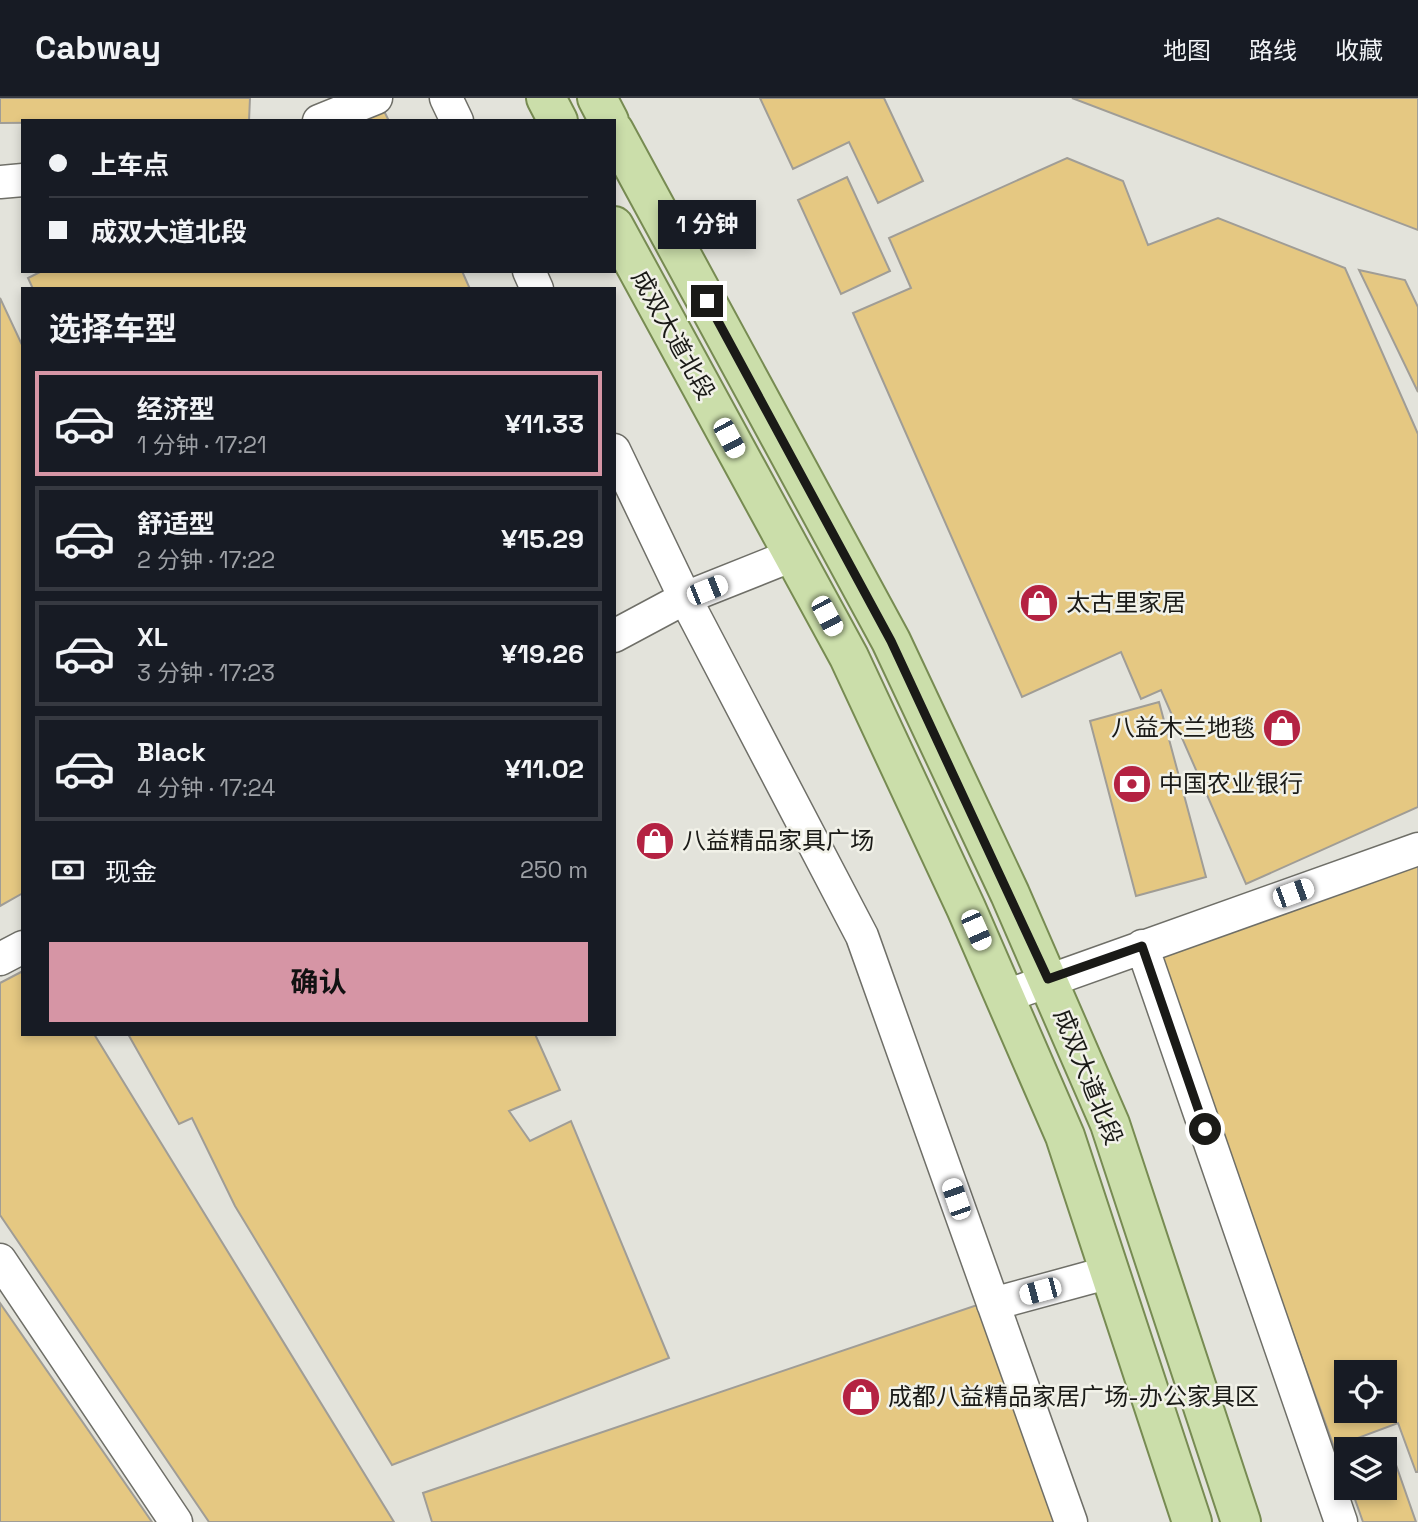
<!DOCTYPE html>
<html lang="zh">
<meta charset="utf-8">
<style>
:root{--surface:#171b24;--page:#20242c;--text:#f1f3f6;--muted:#9ea1a6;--line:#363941;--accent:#d695a5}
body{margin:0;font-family:"Space Grotesk","Noto Sans SC",sans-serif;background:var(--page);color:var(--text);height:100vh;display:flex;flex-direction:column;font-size:26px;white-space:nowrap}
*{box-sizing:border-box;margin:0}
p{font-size:23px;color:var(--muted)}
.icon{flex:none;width:38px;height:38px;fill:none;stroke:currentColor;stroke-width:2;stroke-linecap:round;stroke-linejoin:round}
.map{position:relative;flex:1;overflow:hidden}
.sheet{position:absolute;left:21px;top:189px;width:595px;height:749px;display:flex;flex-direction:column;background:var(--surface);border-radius:0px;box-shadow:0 4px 10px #0003}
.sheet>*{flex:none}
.banner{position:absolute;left:21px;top:21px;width:595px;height:154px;border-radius:0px;box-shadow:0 4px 10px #0003;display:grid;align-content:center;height:154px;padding:0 28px;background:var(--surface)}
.buttons{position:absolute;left:1334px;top:1262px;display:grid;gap:14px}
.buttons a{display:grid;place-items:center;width:63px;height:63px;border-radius:0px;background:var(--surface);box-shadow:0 4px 10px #0003;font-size:35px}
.end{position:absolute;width:32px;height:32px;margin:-16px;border:9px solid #1a1a17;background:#fff;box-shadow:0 0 0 4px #fff}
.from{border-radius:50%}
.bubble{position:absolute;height:49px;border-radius:0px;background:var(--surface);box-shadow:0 4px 10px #0003;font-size:23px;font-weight:700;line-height:49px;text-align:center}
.car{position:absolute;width:21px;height:42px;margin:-21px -10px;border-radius:9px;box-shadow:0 0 5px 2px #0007;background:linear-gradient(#fff 24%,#345 0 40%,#fff 0 76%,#345 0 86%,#fff 0)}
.banner b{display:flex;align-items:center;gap:24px;height:66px;font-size:26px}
.banner b+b{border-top:2px solid var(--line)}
.banner i{width:18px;height:18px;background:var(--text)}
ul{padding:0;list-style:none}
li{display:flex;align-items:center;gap:21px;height:105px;margin:0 14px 10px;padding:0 14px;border:4px solid var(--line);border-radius:0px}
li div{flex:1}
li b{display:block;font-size:26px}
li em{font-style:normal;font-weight:700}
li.on{border-color:var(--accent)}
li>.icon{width:63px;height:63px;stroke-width:1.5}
h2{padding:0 28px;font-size:32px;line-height:84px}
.pay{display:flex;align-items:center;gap:18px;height:77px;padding:0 28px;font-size:26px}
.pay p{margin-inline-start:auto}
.primary-button{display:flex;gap:14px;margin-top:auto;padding:14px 28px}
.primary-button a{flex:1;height:80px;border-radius:0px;background:var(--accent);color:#111;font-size:28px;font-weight:700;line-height:80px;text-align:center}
header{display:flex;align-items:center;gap:42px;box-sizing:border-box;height:98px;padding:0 35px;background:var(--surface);border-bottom:2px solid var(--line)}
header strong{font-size:33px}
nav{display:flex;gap:38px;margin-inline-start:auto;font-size:24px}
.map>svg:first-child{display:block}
.building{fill:#e5c882;stroke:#a09d96;stroke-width:2;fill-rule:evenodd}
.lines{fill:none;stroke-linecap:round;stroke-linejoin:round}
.minor-casing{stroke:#6f6f68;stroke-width:35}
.major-casing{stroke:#778b52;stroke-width:42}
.minor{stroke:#fff;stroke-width:32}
.major{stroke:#cbdeaa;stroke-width:38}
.route{stroke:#1a1a17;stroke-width:9}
.labels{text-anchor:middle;stroke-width:5;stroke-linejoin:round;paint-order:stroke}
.street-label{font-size:24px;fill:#1a1a17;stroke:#f1f1e8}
.poi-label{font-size:24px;fill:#1a1a17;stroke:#f1f1e8;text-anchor:start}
</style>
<header>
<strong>Cabway</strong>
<nav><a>地图</a><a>路线</a><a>收藏</a></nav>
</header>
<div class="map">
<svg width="1418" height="1424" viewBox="0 0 1418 1424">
<rect width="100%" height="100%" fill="#e3e3db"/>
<path class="building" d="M 0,0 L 250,0 L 249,23 L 0,25 Z
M 760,0 L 884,0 L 923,83 L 878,105 L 849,44 L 793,71 Z
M 1072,0 L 1418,0 L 1418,132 Z
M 381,7 L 389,23 L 349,23 Z
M 1067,60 L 1123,83 L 1148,147 L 1218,120 L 1345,170 L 1418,336 L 1418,709 L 1246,786 L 1161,592 L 1141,601 L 1121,554 L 1022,599 L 853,215 L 911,190 L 889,140 Z
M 847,79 L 890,173 L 841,196 L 798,102 Z
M 1359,172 L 1405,182 L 1418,209 L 1418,294 Z
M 42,173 L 462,173 L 470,191 L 33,191 L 28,180 Z
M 0,200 L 23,249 L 23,795 L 0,808 Z
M 1159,604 L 1206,779 L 1136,798 L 1090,623 Z
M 1418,761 L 1418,1374 L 1416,1374 L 1398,1325 L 1334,1349 L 1156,857 ZM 1346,1274 L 1384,1274 L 1384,1312 L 1346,1312 Z
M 23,873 L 23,936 L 94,936 L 394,1424 L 209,1424 L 0,1117 L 0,885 Z
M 128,936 L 535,936 L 560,992 L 509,1013 L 530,1043 L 571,1023 L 669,1260 L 392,1367 L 235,1108 L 192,1020 L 179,1026 Z
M 986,1204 L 1059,1424 L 432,1424 L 423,1395 Z
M 0,1205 L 152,1424 L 0,1424 Z
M 1388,1344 L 1416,1424 L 1363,1424 L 1351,1390 L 1384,1390 L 1384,1351 L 1368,1351 Z"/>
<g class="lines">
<g class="minor-casing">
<path id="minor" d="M 446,0 L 457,23
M 319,23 L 376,0
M 0,84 L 23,82
M 529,173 L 537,191
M 614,352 L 685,500 L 862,838 L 1071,1424
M 614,538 L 685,500 L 793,457
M 1142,848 L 1341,1424
M 0,861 L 23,849
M 1006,898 L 1418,751
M 0,1162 L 176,1424
M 993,1206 L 1110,1174"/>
</g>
<g class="major-casing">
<path id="major" d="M 546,0 L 558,23
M 597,0 L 609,23
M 614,33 L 891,543 L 1010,796 L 1110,1026 L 1241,1424
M 614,128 L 849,559 L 966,810 L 1065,1038 L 1192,1424"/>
</g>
<use href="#minor" class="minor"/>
<use href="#major" class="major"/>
</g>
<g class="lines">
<path class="route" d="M 707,203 L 891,543 L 1048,881 L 1142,848 L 1205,1031"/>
</g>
<defs>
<g id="shop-disc" transform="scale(2.0125)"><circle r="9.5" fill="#b42242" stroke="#f1f1e8"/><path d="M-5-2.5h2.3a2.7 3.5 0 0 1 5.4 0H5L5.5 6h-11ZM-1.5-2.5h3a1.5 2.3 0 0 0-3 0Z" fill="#fff"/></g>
<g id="bank-disc" transform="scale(2.0125)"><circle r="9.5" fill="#b42242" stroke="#f1f1e8"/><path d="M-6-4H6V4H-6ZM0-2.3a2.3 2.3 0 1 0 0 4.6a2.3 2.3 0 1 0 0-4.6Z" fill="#fff"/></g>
</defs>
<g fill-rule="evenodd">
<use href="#shop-disc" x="1039" y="505"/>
<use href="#shop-disc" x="1282" y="630"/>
<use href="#bank-disc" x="1132" y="686"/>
<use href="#shop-disc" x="655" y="743"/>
<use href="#shop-disc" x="861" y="1299"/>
</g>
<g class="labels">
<g class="street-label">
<text transform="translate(673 237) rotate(61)" y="8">成双大道北段</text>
<text transform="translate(1088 979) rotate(68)" y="8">成双大道北段</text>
</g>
<g class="poi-label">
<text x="1066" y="513">太古里家居</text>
<text x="1255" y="638" text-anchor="end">八益木兰地毯</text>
<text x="1159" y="694">中国农业银行</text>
<text x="682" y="751">八益精品家具广场</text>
<text x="888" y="1307">成都八益精品家居广场-办公家具区</text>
</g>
</g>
</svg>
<div class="buttons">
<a><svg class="icon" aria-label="locate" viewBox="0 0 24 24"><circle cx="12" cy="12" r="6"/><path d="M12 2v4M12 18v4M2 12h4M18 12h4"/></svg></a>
<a><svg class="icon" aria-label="layers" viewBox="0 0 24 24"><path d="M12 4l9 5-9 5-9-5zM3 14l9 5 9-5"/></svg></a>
</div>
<i class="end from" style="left:1205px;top:1031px"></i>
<i class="end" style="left:707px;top:203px"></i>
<div class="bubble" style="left:658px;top:102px;width:98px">1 分钟</div>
<i class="car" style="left:729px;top:340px;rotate:152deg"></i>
<i class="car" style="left:707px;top:492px;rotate:68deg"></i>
<i class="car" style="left:827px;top:518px;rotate:152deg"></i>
<i class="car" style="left:1293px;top:795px;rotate:70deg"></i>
<i class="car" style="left:976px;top:832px;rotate:156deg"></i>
<i class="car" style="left:956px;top:1101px;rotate:341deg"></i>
<i class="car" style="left:1040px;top:1193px;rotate:255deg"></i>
<div class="banner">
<b><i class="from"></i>上车点</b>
<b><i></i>成双大道北段</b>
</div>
<section class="sheet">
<h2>选择车型</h2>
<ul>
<li class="on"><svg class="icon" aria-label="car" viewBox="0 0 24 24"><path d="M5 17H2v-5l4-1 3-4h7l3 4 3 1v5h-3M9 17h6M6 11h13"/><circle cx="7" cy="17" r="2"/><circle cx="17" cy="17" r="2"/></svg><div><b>经济型</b><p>1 分钟 · 17:21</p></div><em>¥11.33</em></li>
<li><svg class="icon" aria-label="car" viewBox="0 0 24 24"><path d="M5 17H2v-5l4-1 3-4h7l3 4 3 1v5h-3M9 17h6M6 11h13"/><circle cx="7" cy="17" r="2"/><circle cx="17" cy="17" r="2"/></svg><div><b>舒适型</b><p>2 分钟 · 17:22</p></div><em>¥15.29</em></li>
<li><svg class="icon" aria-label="car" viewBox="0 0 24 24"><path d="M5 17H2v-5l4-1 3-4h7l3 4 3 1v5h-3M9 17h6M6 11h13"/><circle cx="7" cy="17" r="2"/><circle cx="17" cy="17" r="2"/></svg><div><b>XL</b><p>3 分钟 · 17:23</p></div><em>¥19.26</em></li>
<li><svg class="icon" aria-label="car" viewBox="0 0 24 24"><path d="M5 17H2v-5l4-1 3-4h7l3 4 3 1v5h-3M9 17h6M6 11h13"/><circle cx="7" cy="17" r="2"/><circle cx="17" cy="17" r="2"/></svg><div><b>Black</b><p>4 分钟 · 17:24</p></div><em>¥11.02</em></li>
</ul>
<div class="pay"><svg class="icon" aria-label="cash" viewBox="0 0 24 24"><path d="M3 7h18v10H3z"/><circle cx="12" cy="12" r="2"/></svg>现金<p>250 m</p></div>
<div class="primary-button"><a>确认</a></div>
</section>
</div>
